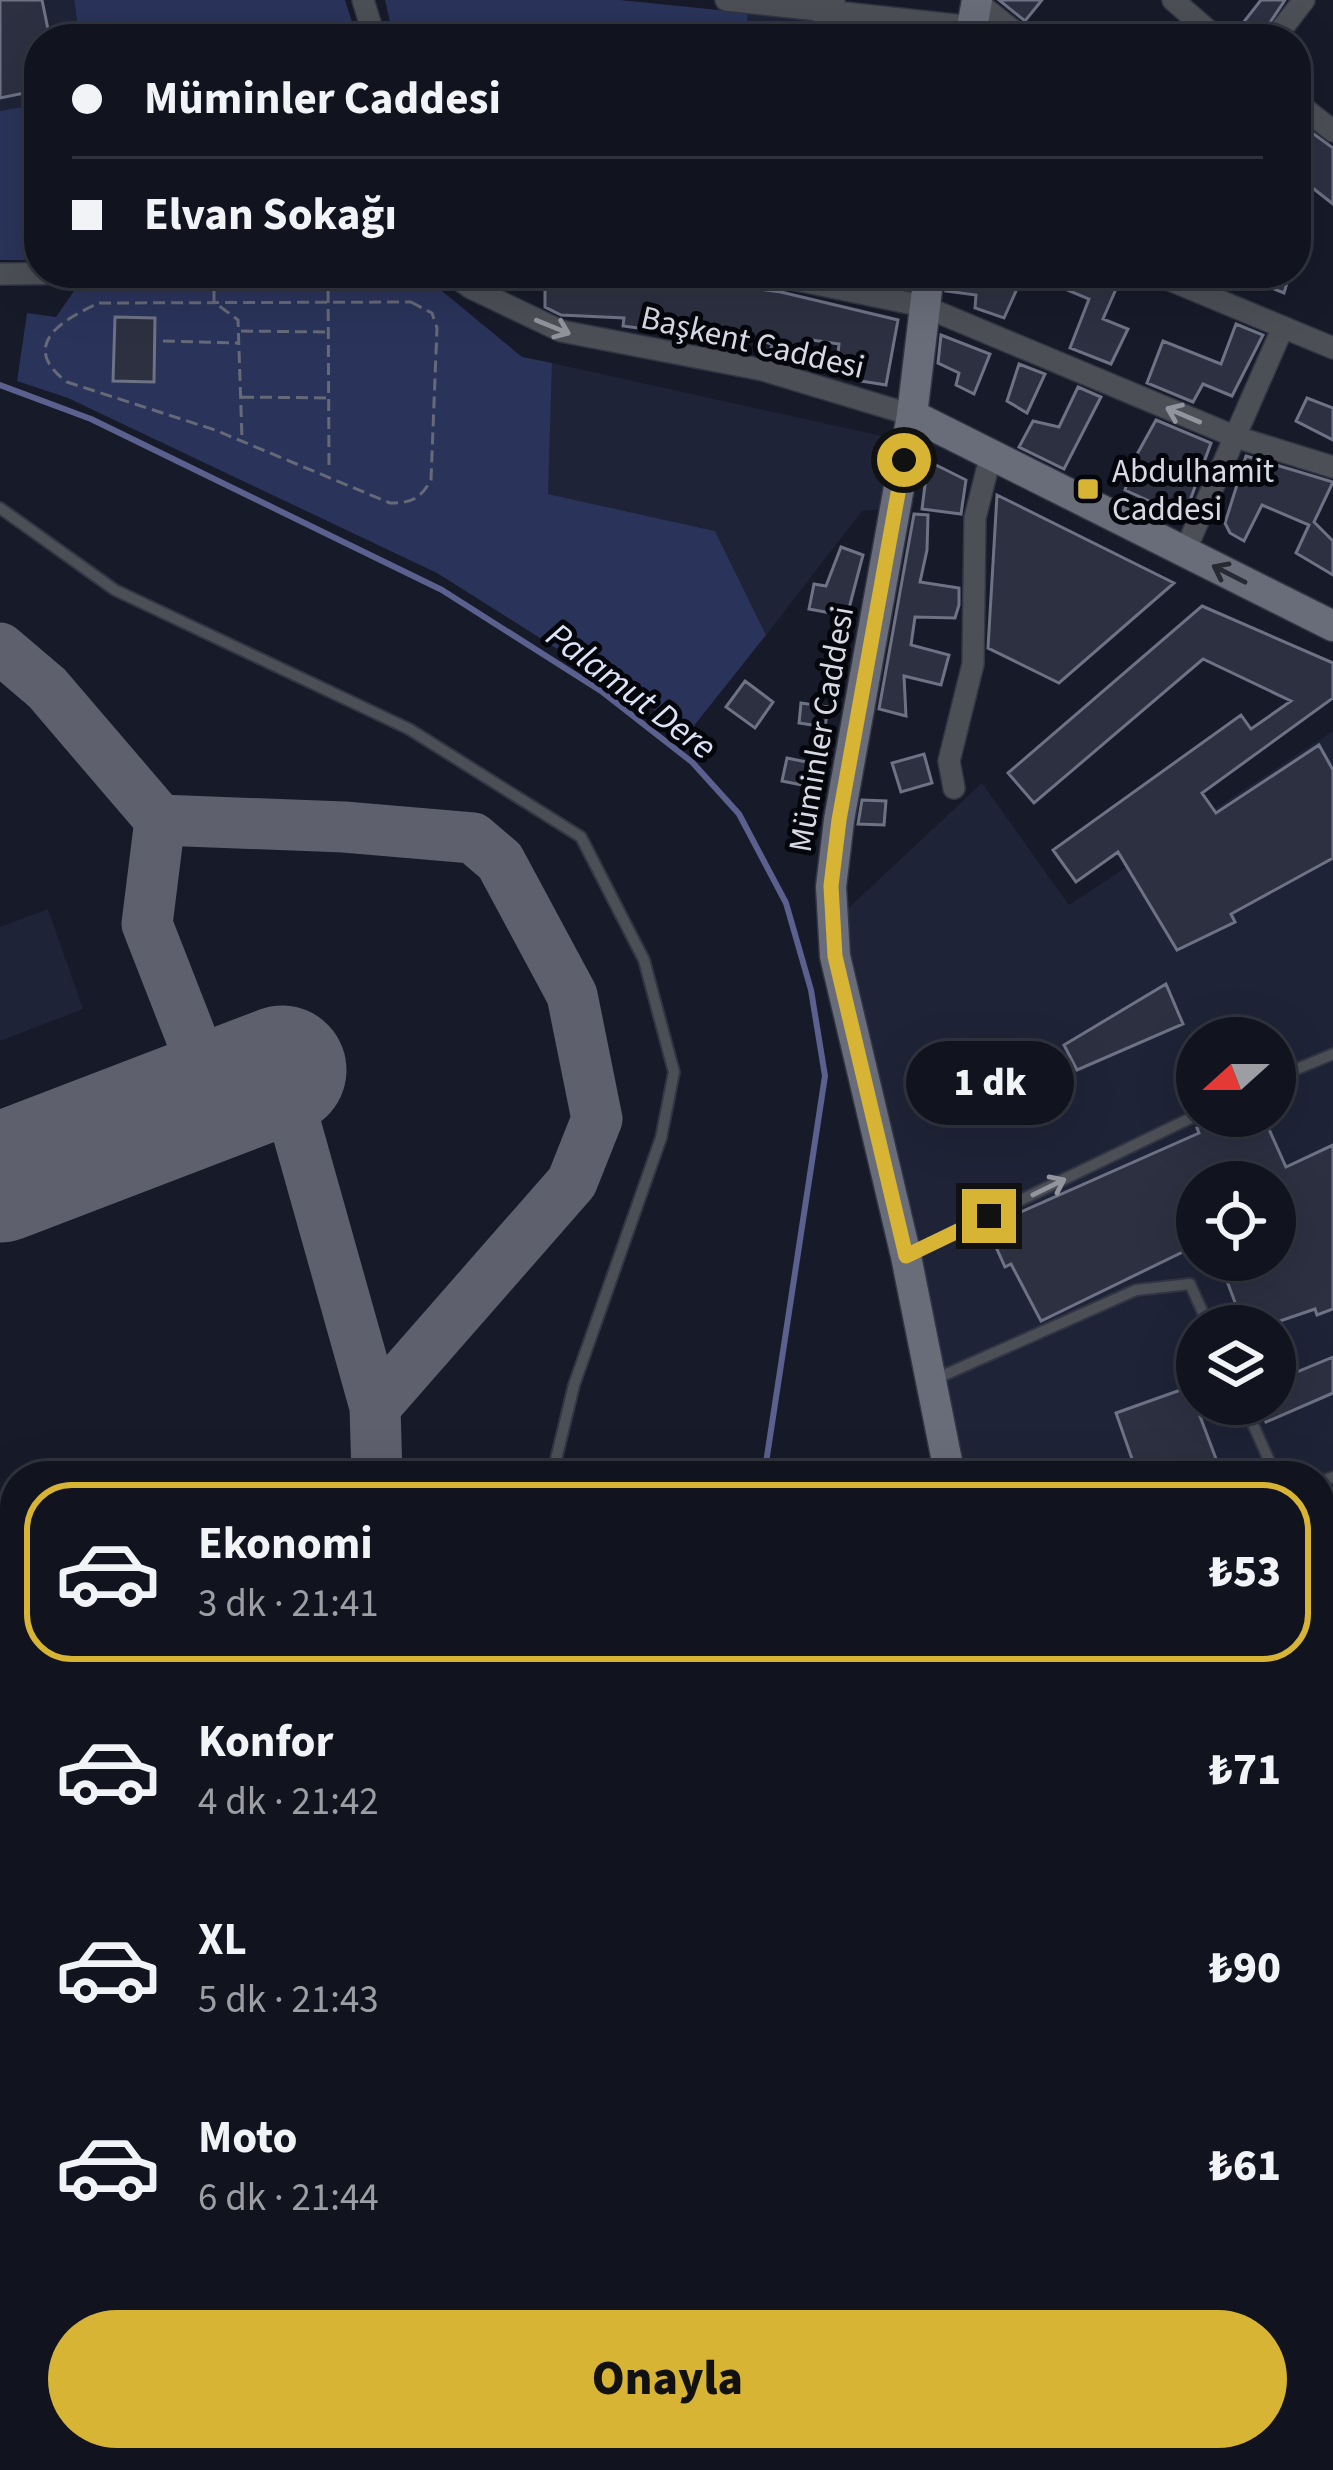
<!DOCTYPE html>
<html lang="tr">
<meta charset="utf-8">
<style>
:root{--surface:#11141f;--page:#1a1d28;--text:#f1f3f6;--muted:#9c9ea4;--line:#30333d;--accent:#d7b434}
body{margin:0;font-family:"Source Sans 3",sans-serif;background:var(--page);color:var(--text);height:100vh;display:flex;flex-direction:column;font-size:45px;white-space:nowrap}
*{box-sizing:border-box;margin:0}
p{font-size:39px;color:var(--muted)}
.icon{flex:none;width:66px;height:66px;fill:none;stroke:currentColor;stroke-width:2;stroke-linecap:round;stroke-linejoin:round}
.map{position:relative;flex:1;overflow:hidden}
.side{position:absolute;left:0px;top:1461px;width:1335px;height:1011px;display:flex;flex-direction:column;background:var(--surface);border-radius:48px 48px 0 0;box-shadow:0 12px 48px #0002,0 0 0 3px var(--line)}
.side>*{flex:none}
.banner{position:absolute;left:24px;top:24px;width:1287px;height:264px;border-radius:48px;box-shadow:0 12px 48px #0002,0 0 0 3px var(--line);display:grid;align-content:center;height:264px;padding:0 48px;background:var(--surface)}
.needle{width:78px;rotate:249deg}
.buttons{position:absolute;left:1176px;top:1017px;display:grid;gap:24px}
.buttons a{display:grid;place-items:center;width:120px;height:120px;border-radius:50%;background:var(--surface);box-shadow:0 12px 48px #0002,0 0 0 3px var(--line);font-size:60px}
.end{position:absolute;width:54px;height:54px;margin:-27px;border:15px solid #d7b434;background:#111;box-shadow:0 0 0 6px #111}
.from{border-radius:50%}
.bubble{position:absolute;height:84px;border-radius:42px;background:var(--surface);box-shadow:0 12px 48px #0002,0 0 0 3px var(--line);font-size:39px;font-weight:800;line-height:84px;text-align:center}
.banner b{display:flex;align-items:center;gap:42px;height:114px;font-size:45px}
.banner b+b{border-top:3px solid var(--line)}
.banner i{width:30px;height:30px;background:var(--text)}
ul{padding:21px 0 0;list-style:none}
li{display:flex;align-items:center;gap:36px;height:180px;margin:0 24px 18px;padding:0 24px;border:6px solid transparent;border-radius:48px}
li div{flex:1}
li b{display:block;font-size:45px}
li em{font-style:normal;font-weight:800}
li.current{border-color:var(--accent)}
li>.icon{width:108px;height:108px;stroke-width:1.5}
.button{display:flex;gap:24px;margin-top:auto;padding:24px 48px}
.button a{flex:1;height:138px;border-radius:72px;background:var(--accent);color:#111;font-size:48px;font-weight:800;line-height:138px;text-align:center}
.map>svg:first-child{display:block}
.built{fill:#1e2337;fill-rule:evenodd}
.green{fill:#2a335a}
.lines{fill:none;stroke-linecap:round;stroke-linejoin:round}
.stream{stroke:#5a618e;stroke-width:6}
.taxiway{stroke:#5e606e;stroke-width:51}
.runway{stroke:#5e606e;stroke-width:129}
.building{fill:#2c3041;stroke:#6d7285;stroke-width:3}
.lane-casing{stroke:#323543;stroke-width:14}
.street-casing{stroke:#323543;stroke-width:24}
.secondary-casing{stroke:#323543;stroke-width:33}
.path{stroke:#666977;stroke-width:3;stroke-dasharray:12 6;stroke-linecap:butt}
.lane{stroke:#4d4f57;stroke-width:10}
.street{stroke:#4d4f57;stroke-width:21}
.secondary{stroke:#696d7a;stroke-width:30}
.oneway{stroke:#92949e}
.oneway2{stroke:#282a32}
.route{stroke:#d7b434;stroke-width:15}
.poi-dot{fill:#d7b434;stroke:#05060c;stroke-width:4.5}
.labels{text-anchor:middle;stroke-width:10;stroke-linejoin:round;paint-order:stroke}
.street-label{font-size:33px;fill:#d7dae5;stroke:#05060c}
.poi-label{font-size:33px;fill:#d7dae5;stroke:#05060c;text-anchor:start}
.water-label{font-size:36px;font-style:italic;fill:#dee4f7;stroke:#05060c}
</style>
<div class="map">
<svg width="1333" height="2470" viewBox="0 0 1333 2470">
<rect width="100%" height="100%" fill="#171a29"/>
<path class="built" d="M 0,0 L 74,0 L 80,39 L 39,39 L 39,104 L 0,111 Z
M 748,13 L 808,19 L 806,39 L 745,39 Z
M 552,363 L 891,438 L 884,509 L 862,511 L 766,635 L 715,531 L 547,494 Z
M 1333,731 L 1333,2367 L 1320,2352 L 1320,1476 L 964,1476 L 839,917 L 982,783 L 1069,905 ZM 1197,1038 L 1275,1038 L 1275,1116 L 1197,1116 ZM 1197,1182 L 1275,1182 L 1275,1260 L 1197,1260 ZM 1197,1326 L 1275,1326 L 1275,1404 L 1197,1404 Z
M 48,909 L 83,1009 L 0,1041 L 0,927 Z"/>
<path class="green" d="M 74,0 L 345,0 L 352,22 L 277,39 L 80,39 Z
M 385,0 L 620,0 L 748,13 L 745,39 L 394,39 Z
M 39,104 L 39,260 L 0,260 L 0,111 Z
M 74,291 L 442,291 L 522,357 L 552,363 L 548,494 L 715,531 L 766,635 L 689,732 L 437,573 L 68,398 L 17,381 L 27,313 L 56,317 Z
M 1320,2411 L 1333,2412 L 1333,2470 L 1179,2470 L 1177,2457 L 1320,2457 Z"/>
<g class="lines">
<path class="stream" d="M 0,385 L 91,419 L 442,590 L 601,691 L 692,762 L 739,814 L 786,903 L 811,990 L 825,1076 L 764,1476
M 1320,2360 L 1333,2374"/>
<path class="taxiway" d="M 0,648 L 47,688 L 160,820 L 344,827 L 473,838 L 500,861 L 572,995 L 597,1119 L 572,1182 L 375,1407 L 285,1087
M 160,820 L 147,924 L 202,1065
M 375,1407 L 377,1476
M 0,2156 L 15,2151"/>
<path class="runway" d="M 0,1178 L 282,1070"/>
</g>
<path class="building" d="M 0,0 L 42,0 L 50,39 L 39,39 L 39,90 L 0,98 Z
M 999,0 L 1042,0 L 1025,21 Z
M 1261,0 L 1285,0 L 1259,39 L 1251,39 L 1239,28 Z
M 1296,121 L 1333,148 L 1333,204 L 1296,175 Z
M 950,273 L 1024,273 L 1004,318 L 975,308 L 976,295 L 946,291 Z
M 1066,273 L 1123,273 L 1103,319 L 1128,329 L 1111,364 L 1070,348 L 1089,299 L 1060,287 Z
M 1235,273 L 1290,273 L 1284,293 Z
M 657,275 L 781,292 L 898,320 L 886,385 L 861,381 L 862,375 L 836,372 L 839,344 L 805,339 L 803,353 L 771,348 L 772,344 L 741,335 L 647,319 L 646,329 L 623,326 L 624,318 L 561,315 L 545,307 L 545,277 L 656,282 Z
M 115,317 L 155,318 L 154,382 L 113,381 Z
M 1236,324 L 1263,335 L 1232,396 L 1203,384 L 1193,402 L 1147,383 L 1163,341 L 1221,364 Z
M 941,335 L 990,354 L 974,394 L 956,385 L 959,373 L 938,363 Z
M 1019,364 L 1045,374 L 1027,413 L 1007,401 Z
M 1078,387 L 1101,397 L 1064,469 L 1019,447 L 1033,421 L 1059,427 Z
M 1307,398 L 1333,408 L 1333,440 L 1296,421 Z
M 1156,420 L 1211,443 L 1184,517 L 1125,490 L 1136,456 Z
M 1246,456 L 1333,482 L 1314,522 L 1333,541 L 1333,575 L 1296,553 L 1309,525 L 1262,505 L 1244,541 L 1230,533 L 1225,523 Z
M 928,461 L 966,480 L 961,514 L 922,509 Z
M 997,495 L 1174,583 L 1059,683 L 988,648 Z
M 914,514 L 928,515 L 927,550 L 920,582 L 959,588 L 959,605 L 955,618 L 915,617 L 911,645 L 949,655 L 941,685 L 904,676 L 906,716 L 879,709 Z
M 841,547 L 863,555 L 847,616 L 809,609 L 814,584 L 826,586 Z
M 1202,606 L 1333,663 L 1333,698 L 1202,793 L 1216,813 L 1319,745 L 1333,770 L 1333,858 L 1231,914 L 1235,922 L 1177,950 L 1118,852 L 1076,882 L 1053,850 L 1241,715 L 1251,729 L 1291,701 L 1203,659 L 1034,803 L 1008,773 Z
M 745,681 L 773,702 L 755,728 L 726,707 Z
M 801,703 L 828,707 L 825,727 L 799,723 Z
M 924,754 L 932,783 L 901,792 L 892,763 Z
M 787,758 L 821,765 L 817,788 L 782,781 Z
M 862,800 L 886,801 L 884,825 L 858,824 Z
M 1166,984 L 1183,1024 L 1077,1070 L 1064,1045 Z
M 1222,1116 L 1263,1116 L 1286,1167 L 1333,1145 L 1333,1309 L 1317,1315 L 1315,1309 L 1265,1326 L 1244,1326 L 1219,1260 L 1275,1260 L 1275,1182 L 1197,1182 L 1197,1245 L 1041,1321 L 1011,1264 L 1005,1267 L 987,1227 L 1199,1133 L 1197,1128 Z
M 1333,1357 L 1333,1393 L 1266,1422 L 1258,1404 L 1275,1404 L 1275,1381 Z
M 1189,1387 L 1221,1472 L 1209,1476 L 1138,1476 L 1116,1413 Z
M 0,2276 L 15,2312 L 15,2331 L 0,2336 Z"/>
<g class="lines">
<g class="lane-casing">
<path id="lane" d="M 0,508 L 115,590 L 409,729 L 581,837 L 644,960 L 674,1072 L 661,1138 L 574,1385 L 552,1476
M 1275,1078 L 1333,1054
M 909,1254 L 1197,1115
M 933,1380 L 1136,1290 L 1190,1284 L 1209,1326
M 1244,1404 L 1276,1476
M 1320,1482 L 1333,1477
M 1320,1617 L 1325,1659 L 1333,1686
M 1320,2314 L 1333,2315
M 220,2470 L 266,2457
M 587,2470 L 588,2457"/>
</g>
<g class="street-casing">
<path id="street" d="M 363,0 L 375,39
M 726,0 L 973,27
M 1173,0 L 1218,39
M 977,2 L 1024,39
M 821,39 L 825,11 L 834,1
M 1274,39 L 1304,0
M 1296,102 L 1333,131
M 450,273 L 471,288 L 561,331 L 763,370 L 912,415
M 763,273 L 923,306 L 1236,437 L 1333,467
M 1153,273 L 1333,348
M 0,274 L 128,273
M 1185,551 L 1283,327
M 954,788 L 949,761 L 973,664 L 975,518 L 991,454"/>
</g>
<g class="secondary-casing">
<path id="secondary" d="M 970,39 L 977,0
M 929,273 L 912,415 L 839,820 L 831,887 L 835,956 L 906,1256 L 950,1476
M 912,415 L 1333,626
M 1155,2457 L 1157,2470"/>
</g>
<path class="path" d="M 214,273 L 214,302 L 238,320 L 242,439
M 328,273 L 329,468
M 411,302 L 432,313 L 437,328 L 431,480 C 420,499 412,503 390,503 L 215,430 L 67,382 C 17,345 64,319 99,303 Z
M 241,331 L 327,332
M 163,341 L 239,343
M 242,397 L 329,398"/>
<use href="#lane" class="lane"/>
<use href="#street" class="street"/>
<use href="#secondary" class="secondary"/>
</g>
<defs><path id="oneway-shaft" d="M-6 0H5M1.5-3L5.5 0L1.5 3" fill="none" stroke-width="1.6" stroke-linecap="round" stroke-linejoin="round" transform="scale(3)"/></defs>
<g class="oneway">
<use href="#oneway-shaft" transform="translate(553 327) rotate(22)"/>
<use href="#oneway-shaft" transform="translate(1183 415) rotate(-157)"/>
<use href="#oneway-shaft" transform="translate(1049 1187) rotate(-26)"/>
</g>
<use class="oneway2" href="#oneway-shaft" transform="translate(1229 574) rotate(-153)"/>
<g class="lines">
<path class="route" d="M 904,460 L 839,820 L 831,886 L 835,956 L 906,1256 L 989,1216"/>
</g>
<rect class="poi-dot" x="1076" y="477" width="24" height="24" rx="6"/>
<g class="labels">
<g class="street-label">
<text transform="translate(753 341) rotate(13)" y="12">Başkent Caddesi</text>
<text transform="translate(820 729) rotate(-80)" y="12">Müminler Caddesi</text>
</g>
<g class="poi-label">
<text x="1112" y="482">Abdulhamit<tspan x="1112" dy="38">Caddesi</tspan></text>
</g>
<g class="water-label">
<text transform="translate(632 690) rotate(37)" y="13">Palamut Dere</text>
</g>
</g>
</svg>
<div class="buttons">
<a><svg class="needle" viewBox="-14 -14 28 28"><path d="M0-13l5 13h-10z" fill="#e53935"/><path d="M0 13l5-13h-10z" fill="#9c9ea4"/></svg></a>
<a><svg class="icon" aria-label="locate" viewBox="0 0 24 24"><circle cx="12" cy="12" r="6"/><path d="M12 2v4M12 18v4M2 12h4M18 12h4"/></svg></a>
<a><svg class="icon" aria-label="layers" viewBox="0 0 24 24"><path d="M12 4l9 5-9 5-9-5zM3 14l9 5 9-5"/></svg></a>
</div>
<i class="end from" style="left:904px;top:460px"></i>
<i class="end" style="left:989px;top:1216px"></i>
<div class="bubble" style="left:906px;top:1041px;width:168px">1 dk</div>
<div class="banner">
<b><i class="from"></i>Müminler Caddesi</b>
<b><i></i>Elvan Sokağı</b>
</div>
<section class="side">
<ul>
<li class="current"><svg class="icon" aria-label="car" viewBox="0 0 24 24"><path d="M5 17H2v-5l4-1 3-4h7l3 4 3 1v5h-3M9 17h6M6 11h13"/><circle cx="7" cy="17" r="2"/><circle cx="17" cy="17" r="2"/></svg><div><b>Ekonomi</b><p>3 dk · 21:41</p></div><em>₺53</em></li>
<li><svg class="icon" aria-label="car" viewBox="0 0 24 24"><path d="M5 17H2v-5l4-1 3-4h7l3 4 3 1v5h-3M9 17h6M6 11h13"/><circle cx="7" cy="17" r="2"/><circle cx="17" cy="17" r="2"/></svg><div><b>Konfor</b><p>4 dk · 21:42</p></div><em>₺71</em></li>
<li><svg class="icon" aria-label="car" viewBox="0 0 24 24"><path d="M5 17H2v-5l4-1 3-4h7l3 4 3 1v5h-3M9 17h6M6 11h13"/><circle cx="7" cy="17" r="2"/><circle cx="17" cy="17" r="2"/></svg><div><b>XL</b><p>5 dk · 21:43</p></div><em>₺90</em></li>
<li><svg class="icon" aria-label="car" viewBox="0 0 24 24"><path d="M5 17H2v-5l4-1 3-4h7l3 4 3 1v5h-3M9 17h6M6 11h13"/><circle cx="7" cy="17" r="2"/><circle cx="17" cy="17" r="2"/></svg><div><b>Moto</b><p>6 dk · 21:44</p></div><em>₺61</em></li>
</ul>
<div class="button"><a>Onayla</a></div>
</section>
</div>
